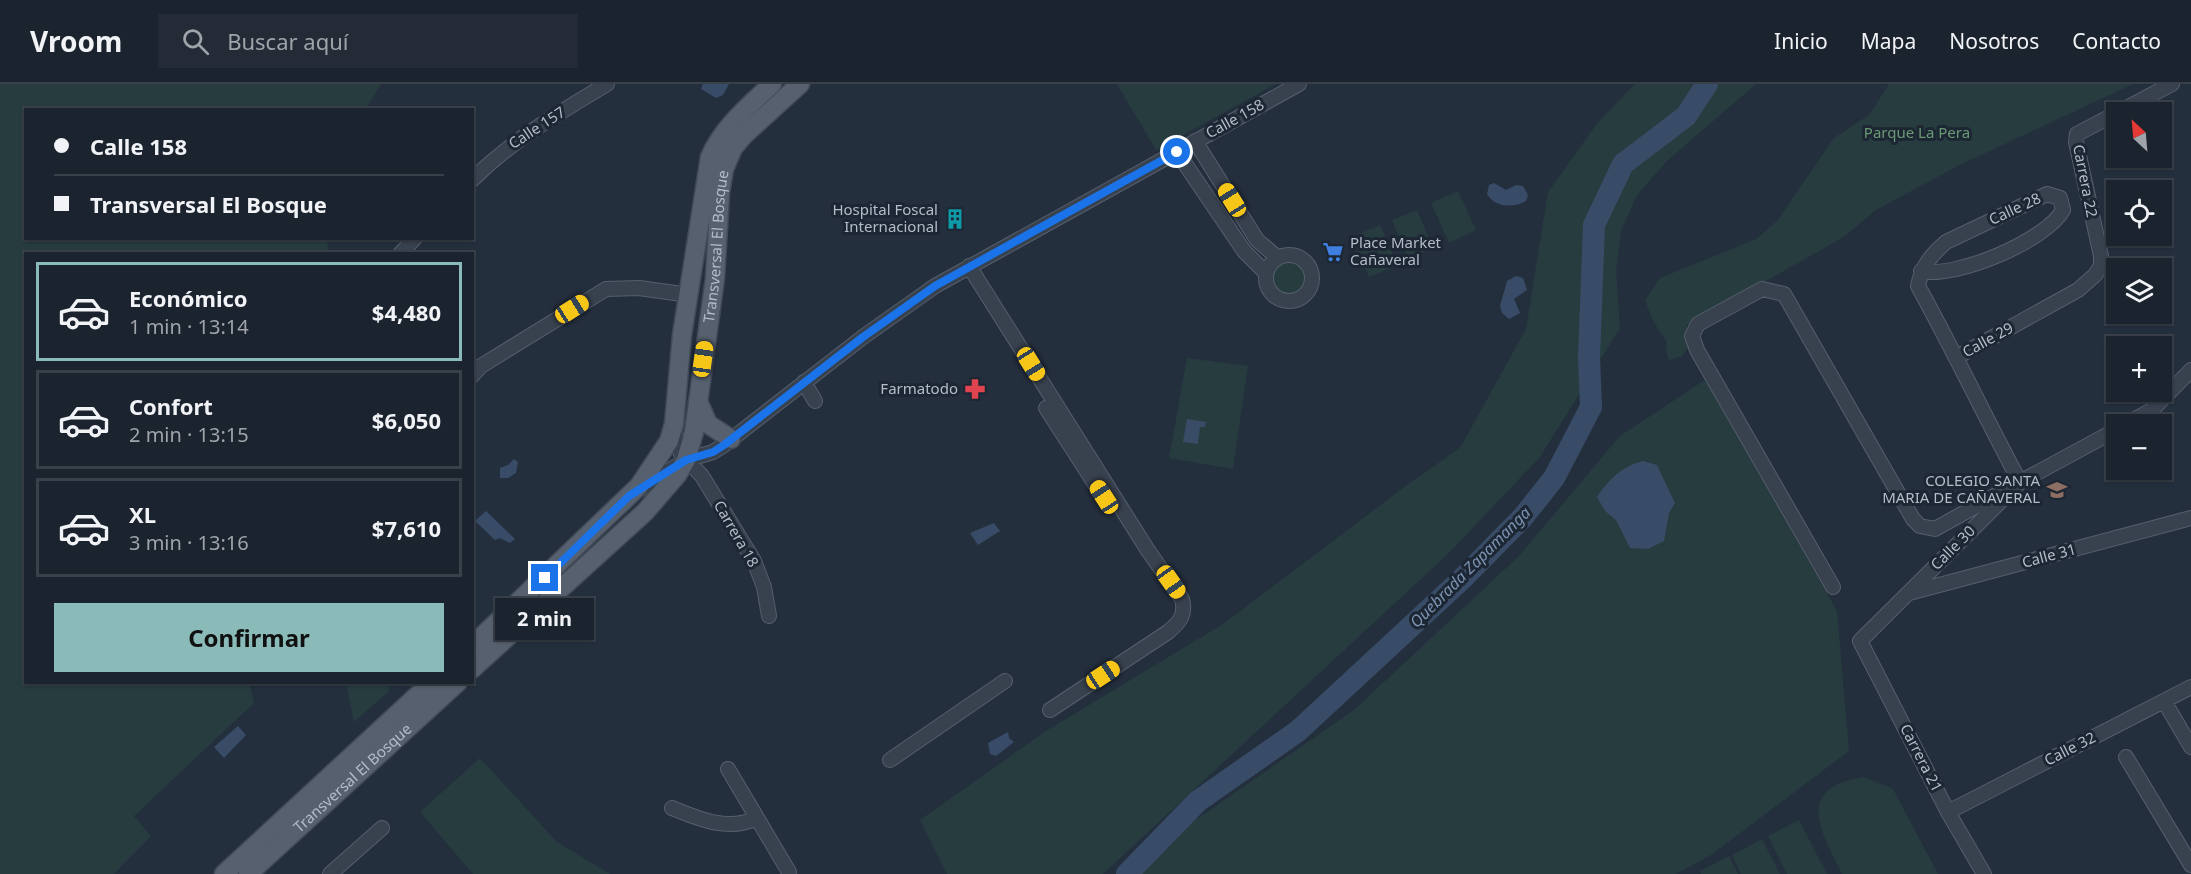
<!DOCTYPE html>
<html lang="es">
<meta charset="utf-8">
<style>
:root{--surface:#1b232e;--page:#242b36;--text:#f1f3f6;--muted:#a0a4aa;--line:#39404a;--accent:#8bbbb9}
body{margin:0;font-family:"Noto Sans",sans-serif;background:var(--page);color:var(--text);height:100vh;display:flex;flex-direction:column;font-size:22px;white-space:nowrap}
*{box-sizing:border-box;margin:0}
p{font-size:20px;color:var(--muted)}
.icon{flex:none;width:33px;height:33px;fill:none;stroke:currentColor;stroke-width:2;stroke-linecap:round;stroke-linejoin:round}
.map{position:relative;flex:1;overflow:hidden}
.panel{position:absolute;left:24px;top:168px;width:450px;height:432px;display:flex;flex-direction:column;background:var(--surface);border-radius:0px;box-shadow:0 2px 4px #0004,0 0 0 2px var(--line)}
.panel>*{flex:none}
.top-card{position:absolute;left:24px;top:24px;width:450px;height:132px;border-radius:0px;box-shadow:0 2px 4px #0004,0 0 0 2px var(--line);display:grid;align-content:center;height:132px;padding:0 30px;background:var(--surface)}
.needle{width:39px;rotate:334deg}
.buttons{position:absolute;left:2106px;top:18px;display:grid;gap:12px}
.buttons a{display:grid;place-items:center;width:66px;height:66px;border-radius:0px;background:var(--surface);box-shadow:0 2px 4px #0004,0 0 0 2px var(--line);font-size:30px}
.end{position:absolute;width:27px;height:27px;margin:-14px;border:8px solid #1a73e8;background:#fff;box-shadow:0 0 0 3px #fff}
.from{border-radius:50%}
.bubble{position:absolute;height:42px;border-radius:0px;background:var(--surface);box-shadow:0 2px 4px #0004,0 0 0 2px var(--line);font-size:20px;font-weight:700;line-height:42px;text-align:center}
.car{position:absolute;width:18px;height:36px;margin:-18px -9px;border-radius:8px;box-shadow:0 0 4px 2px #0007;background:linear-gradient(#f5c518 24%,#345 0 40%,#f5c518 0 76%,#345 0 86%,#f5c518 0)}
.top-card b{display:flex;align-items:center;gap:21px;height:57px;font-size:22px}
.top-card b+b{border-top:2px solid var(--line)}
.top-card i{width:15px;height:15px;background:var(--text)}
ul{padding:10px 0 0;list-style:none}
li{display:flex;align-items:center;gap:18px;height:99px;margin:0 12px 9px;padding:0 18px;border:3px solid var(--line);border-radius:0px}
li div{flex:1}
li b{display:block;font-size:22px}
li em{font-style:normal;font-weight:700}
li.on{border-color:var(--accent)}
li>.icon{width:54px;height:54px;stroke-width:1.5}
.button{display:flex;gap:12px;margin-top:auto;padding:12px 30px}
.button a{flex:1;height:69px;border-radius:0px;background:var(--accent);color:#111;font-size:24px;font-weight:700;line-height:69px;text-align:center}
header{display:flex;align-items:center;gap:36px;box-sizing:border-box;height:84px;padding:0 30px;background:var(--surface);border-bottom:2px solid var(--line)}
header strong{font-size:28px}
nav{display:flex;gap:33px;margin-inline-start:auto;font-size:21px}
.search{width:420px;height:54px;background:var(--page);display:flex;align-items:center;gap:15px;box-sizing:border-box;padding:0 21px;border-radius:0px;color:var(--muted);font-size:22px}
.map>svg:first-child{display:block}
.green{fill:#263c3f}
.water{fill:#394c67}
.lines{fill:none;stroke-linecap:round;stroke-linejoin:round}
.river{stroke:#394c67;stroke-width:22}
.minor-casing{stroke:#565f6c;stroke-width:16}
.major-casing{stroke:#414a57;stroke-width:21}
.minor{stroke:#38414e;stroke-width:14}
.major{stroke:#56606e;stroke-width:18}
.route{stroke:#1a73e8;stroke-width:8}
.labels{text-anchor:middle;stroke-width:6;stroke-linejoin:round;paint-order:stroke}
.street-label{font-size:15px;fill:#b4bcc9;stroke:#1d2633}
.park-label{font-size:15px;fill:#6b9a76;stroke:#1d2633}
.poi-label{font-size:15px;fill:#b4bcc9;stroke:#1d2633;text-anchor:end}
.water-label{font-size:16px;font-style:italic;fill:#7c92b1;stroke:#1d2633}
</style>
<header>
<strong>Vroom</strong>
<div class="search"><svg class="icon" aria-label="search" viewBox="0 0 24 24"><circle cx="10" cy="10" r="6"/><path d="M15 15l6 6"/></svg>Buscar aquí</div>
<nav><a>Inicio</a><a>Mapa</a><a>Nosotros</a><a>Contacto</a></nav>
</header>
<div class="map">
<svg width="2191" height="790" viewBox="0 0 2191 790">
<rect width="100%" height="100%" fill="#242f3e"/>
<path class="green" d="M 0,0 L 381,0 L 366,25 L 26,26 L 26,154 L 328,155 L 327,169 L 26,170 L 26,598 L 249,599 L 254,619 L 134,732 L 151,752 L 114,790 L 0,790 Z
M 1117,0 L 1276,0 L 1156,66 Z
M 1635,0 L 1756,0 L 1667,77 L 1637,111 L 1621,147 L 1616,187 L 1620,244 L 1540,373 L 1449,469 L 1103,790 L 947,790 L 920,736 L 1046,647 L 1223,540 L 1411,398 L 1460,364 L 1526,245 L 1548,108 L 1598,38 Z
M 1889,0 L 2133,0 L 1960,81 L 1876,126 L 1844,153 L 1686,242 L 1689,263 L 1682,272 L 1669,276 L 1666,267 L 1667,258 L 1653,237 L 1645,216 L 1660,194 L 1756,155 L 1777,137 L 1834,54 L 1869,31 Z
M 1458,107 L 1476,146 L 1449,159 L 1431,119 Z
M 1417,126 L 1433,164 L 1408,175 L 1392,136 Z
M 1380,141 L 1398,181 L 1369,193 L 1352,153 Z
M1270 194a20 20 0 1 1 40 0a20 20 0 1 1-40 0Z
M 1187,274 L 1248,282 L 1233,385 L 1169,374 Z
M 1705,296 L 1837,527 L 1849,667 L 1711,771 L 1676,790 L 1142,790 L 1194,737 L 1354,626 L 1519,472 L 1620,352 Z
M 346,599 L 387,599 L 389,607 L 354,638 Z
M 480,674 L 557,758 L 610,790 L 473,790 L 420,728 Z
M 1864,693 L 1893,705 L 1938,790 L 1842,790 C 1821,747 1793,704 1864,693 Z
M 1799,736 L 1827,790 L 1787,790 L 1768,752 Z
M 1762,755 L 1780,790 L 1741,790 L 1732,771 Z
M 1729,772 L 1738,790 L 1701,790 L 1700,787 Z"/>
<path class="water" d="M 703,0 L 729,0 L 723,11 L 716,14 L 701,5 Z
M 1494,99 L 1506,106 L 1516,101 L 1523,102 L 1528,111 L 1526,117 C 1513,124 1495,124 1487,110 L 1489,101 Z
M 1516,192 L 1523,194 L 1527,206 L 1514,215 L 1520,229 L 1509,235 L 1502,229 L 1500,222 L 1507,197 Z
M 1187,335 L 1206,338 L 1205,343 L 1200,343 L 1198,360 L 1183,358 Z
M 514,375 L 518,378 L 516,389 L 508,394 L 500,394 L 500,384 L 508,381 Z
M 1643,377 L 1657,381 L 1675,419 L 1669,429 L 1664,457 L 1648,465 L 1630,464 L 1616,436 L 1605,427 L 1597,413 C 1608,396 1622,382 1643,377 Z
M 486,427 L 515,455 L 510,459 L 500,454 L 495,456 L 475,437 Z
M 994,439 L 1000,447 L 978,461 L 970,449 Z
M 238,642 L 246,651 L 224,674 L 214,663 Z
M 1008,648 L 1009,654 L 1014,658 L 996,672 L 990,670 L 988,659 Z"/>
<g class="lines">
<path class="river" d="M 1127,790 L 1198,717 L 1298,647 L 1462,495 L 1523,433 L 1554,394 L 1591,323 L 1589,274 L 1594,141 L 1623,80 L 1686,32 L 1707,0"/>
<g class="minor-casing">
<path id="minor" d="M 1195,57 L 1257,156 L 1278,174
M 1177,68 L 1244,167 L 1266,189
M 472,96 C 512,56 559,29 607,0
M 400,170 L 415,154
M1266 194a23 23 0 1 1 46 0a23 23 0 1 1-46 0Z
M 969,182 L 1147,465 L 1182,515 C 1186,531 1180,538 1168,548 L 1050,626
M 1921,187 C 1955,195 2046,157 2063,126 L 2060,114 L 2047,110 L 1946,158 C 1931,171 1922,182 1918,202 C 1954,267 1985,333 2020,398
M 1957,273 L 2078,206 L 2095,191 L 2101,182 L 2101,172 L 2076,58 L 2077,50 L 2172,0
M 472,292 L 481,282 L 606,205 L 639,204 L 689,211
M 804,298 L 815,317
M 1046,324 L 1095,400
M 2126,340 L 2152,326 L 2191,286
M 673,346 L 681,370 L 702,392 L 754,477 L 764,503 L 769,532
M 639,406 L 686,376 L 713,368 L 724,361 L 863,253 L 935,202 L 1299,0
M 1833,503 L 1697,266 L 1692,252 L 1698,240 L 1762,205 L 1784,210 L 1913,435 L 1920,442 L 1935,445 L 1996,411 L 2004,412
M 1909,509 L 2191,434
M 2164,617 L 2191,663
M 2126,673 L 2191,781
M 890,676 L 1005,597
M 728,685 L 789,788
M 672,724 C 699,735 728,748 757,734
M 1948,728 L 2191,603
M 330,790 L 382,744
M 1984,790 L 1948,728 L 1860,557 L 2020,398 L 2116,346"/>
</g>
<g class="major-casing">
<g id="major">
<path d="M 698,317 L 708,340 L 731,355"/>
<path d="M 472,562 L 639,402 L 669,357 L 674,340 L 682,251 L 710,73 C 723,43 749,22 772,0"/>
<path id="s1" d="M 472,585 L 645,428 L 677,391 L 686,376 L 694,348 L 715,194 L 720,109 L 724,85 L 733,64 L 744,51 L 800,0"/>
<path d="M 224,790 L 432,598"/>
<path id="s2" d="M 248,790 L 458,598"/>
</g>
</g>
<use href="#minor" class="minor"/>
<use href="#major" class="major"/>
</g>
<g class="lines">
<path class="route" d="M 545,494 L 629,412 L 686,376 L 713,368 L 724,361 L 863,253 L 935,202 L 1177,68"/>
</g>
<defs>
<g id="building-bare" transform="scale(1.62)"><path d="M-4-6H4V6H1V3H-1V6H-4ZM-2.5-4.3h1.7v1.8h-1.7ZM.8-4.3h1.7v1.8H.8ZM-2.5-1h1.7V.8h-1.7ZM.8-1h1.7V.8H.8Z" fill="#0f9aa8" stroke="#1d2633" stroke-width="2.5" paint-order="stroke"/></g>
<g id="supermarket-bare" transform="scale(1.62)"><path d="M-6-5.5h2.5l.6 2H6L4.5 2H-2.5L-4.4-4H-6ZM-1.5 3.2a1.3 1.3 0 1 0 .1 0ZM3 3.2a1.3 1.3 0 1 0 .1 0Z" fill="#3f7fe0" stroke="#1d2633" stroke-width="2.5" paint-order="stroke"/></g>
<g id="pharmacy-bare" transform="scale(1.62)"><path d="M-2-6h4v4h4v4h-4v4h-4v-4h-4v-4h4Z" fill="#e0444e" stroke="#1d2633" stroke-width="2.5" paint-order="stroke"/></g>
<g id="school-bare" transform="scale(1.62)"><path d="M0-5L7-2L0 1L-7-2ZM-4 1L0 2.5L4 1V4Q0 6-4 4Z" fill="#8d6e63" stroke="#1d2633" stroke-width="2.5" paint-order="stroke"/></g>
</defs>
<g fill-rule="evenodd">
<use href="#building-bare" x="955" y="135"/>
<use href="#supermarket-bare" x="1333" y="168"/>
<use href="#pharmacy-bare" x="975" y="305"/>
<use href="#school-bare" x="2057" y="406"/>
</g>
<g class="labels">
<g class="street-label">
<text transform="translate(1235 35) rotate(-29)" y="5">Calle 158</text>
<text transform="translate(537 44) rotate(-33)" y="5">Calle 157</text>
<text transform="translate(2085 97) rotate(79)" y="5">Carrera 22</text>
<text transform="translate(2015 125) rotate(-25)" y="5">Calle 28</text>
<text dy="5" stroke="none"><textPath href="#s1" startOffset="516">Transversal El Bosque</textPath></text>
<text transform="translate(1988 256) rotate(-29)" y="5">Calle 29</text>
<text transform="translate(736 450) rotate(60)" y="5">Carrera 18</text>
<text transform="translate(1953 464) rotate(-45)" y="5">Calle 30</text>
<text transform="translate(2049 472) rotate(-15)" y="5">Calle 31</text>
<text transform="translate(2070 665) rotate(-27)" y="5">Calle 32</text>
<text transform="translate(1921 674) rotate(63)" y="5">Carrera 21</text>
<text dy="5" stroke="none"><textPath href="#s2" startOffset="142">Transversal El Bosque</textPath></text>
</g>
<g class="park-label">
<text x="1917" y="54">Parque La Pera</text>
</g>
<g class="poi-label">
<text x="938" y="131">Hospital Foscal<tspan x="938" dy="17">Internacional</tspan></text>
<text x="1350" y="164" text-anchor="start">Place Market<tspan x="1350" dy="17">Cañaveral</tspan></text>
<text x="958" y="310">Farmatodo</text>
<text x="2040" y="402">COLEGIO SANTA<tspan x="2040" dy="17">MARIA DE CAÑAVERAL</tspan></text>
</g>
<g class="water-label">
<text transform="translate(1470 483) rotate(-45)" y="6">Quebrada Zapamanga</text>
</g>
</g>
</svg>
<div class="buttons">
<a><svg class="needle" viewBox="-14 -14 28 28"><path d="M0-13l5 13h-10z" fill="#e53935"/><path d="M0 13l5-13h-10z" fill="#a0a4aa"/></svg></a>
<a><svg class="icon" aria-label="locate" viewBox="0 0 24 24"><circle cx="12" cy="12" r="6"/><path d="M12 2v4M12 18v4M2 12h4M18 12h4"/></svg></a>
<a><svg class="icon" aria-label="layers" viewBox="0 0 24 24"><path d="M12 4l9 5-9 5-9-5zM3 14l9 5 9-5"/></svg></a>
<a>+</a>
<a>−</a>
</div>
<i class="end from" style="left:1177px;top:68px"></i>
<i class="end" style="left:545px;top:494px"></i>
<div class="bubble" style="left:495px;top:514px;width:99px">2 min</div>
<i class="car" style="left:1232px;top:116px;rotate:328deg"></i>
<i class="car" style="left:572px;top:225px;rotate:58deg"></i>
<i class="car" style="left:703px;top:275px;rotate:8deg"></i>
<i class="car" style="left:1031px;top:280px;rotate:148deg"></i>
<i class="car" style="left:1104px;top:413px;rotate:327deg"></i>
<i class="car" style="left:1171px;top:498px;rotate:145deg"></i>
<i class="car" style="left:1103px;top:591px;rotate:57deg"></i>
<div class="top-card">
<b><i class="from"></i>Calle 158</b>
<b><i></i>Transversal El Bosque</b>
</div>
<section class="panel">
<ul>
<li class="on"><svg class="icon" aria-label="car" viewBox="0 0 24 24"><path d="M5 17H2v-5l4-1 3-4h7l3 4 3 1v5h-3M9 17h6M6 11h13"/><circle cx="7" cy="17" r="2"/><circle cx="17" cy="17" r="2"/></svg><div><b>Económico</b><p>1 min · 13:14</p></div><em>$4,480</em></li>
<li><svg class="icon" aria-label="car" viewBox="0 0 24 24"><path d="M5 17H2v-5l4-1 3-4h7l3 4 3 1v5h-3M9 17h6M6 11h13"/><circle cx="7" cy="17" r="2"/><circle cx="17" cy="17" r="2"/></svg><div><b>Confort</b><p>2 min · 13:15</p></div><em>$6,050</em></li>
<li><svg class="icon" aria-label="car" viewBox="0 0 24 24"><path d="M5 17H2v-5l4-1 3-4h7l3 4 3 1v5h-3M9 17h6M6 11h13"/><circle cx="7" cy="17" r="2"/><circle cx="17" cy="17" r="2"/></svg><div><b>XL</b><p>3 min · 13:16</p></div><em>$7,610</em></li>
</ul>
<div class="button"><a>Confirmar</a></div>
</section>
</div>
